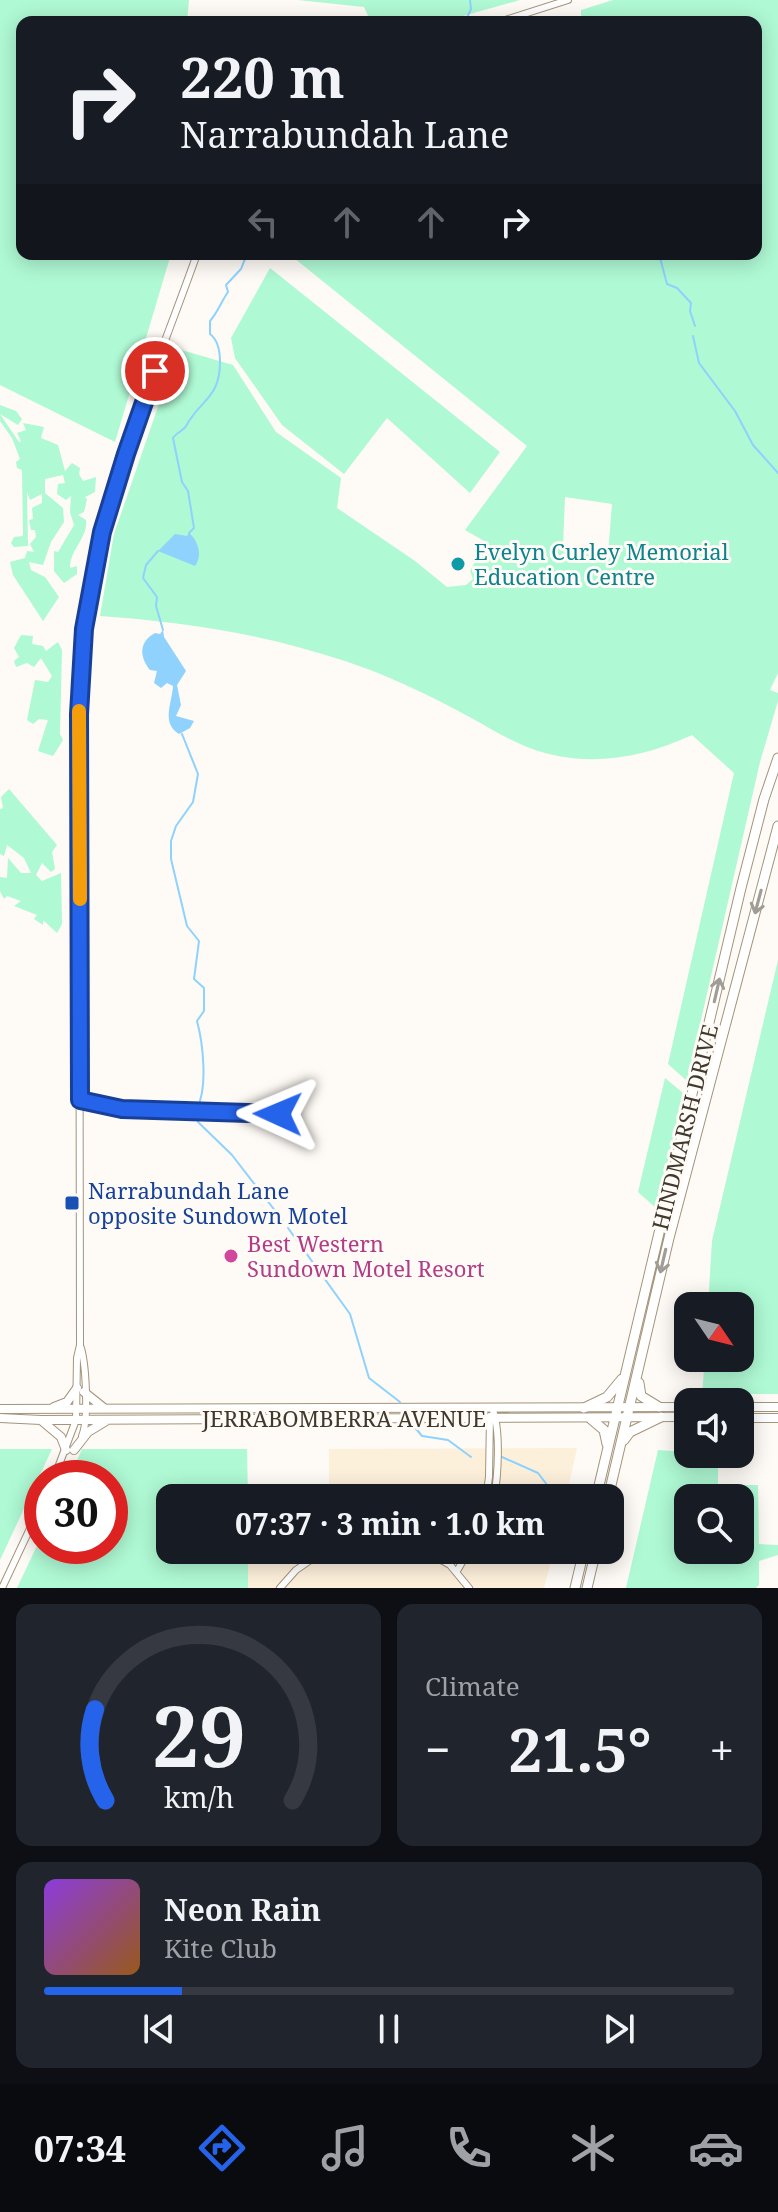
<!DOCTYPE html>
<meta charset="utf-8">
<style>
:root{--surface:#171b24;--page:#20242c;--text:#f1f3f6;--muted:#9ea1a6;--line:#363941;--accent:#2563eb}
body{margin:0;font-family:"Noto Serif",serif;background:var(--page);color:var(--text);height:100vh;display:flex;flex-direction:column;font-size:30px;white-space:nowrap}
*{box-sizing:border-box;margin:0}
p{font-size:26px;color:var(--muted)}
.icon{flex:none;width:44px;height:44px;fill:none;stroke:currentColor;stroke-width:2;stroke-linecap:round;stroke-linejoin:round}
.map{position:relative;height:1588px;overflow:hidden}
.side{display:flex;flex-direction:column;gap:16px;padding:16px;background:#0d0f14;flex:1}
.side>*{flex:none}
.banner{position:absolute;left:16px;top:16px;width:746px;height:244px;border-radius:16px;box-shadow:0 4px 20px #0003;background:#171b24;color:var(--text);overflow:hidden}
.needle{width:52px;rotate:125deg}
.fabs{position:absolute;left:674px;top:1292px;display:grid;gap:16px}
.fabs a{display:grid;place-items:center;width:80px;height:80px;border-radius:16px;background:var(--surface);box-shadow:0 4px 20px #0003;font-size:40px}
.speed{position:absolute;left:24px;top:1460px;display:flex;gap:16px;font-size:40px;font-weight:700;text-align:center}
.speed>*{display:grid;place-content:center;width:104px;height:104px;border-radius:50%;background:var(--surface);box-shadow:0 4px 20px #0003;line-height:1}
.speed .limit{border:12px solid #d22;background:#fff;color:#111}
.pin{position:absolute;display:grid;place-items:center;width:68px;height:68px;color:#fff;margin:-34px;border:4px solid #fff;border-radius:50%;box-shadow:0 2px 8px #0007}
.me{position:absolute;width:88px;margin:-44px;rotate:271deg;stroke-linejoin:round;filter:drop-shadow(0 0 6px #0008)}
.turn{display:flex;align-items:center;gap:28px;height:168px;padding:0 32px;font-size:36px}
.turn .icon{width:104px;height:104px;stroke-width:2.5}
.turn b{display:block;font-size:56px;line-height:68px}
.lanes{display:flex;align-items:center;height:76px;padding:0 32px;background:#0003;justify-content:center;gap:40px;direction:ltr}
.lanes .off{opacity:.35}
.big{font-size:60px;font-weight:700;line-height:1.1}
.side .card{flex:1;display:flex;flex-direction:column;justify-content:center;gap:12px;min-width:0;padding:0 28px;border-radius:16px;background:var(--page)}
.side .dial{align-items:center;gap:0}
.dial svg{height:208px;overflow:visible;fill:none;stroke:var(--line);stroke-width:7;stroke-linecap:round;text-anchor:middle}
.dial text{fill:var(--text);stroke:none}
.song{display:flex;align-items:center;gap:24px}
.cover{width:96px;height:96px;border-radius:12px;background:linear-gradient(135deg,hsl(270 70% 55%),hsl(30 70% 35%))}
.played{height:8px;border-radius:4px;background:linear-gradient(90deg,var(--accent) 20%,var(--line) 20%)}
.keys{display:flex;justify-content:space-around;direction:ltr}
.heat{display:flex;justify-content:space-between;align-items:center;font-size:44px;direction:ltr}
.side .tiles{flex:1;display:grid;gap:16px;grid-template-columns:1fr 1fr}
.card:last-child{grid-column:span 2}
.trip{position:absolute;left:156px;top:1484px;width:468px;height:80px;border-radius:16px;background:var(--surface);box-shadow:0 4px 20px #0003;font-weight:700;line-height:80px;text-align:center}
.tab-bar{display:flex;height:128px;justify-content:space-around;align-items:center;background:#090b0e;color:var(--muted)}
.tab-bar .icon{width:56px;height:56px}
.tab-bar .current{color:var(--accent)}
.tab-bar b{font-size:36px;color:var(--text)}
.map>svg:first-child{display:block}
</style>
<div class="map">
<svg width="778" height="1588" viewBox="0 0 778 1588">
<rect width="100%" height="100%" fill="#fefaf5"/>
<!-- built -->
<path fill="#fdf0db" d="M577 1448 566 1498H250L329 1489V1449Z
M248 1550H554L544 1588H248Z"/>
<!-- green -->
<path fill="#aff9d4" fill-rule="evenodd" d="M0 0H189L187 22H22V254H171L115 442 0 385Z
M298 0H520L442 22H371L364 7Z
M613 0H778V673L770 690 778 693V701L760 762 687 1081 668 1064 734 773 692 735C640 759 583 769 527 747 504 738 484 724 462 713 425 693 385 674 345 661 265 634 184 622 100 616L114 534 178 349 233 365 276 432 341 478 337 508 415 561 447 587 466 585 473 579 470 571 486 542 465 530 527 446 289 254H756V22H581V10ZM565 497 612 504 608 554 563 547Z
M270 268 500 452 470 493 387 418 344 474 282 425 235 358 231 338Z
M0 405 16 411 22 419 18 425 0 414 19 442 21 441 17 433 26 430 23 423 44 427 41 438 58 445 65 471 72 463 80 468 79 474 83 481 96 477 95 492 85 497 87 499 84 512 78 515 86 520C88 538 70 549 70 568L77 566V574L64 583 54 571V551L58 552 74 525 70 512 71 496 66 500 57 494 58 484 65 483 63 475 45 479V493L63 508 64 522 51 542 43 565 29 562 31 570 45 577 59 597 43 621 13 575 10 562 25 558 27 551 34 552 30 544 36 537 35 530H31L29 520 33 519 32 508 42 503V494L30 500 27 492 28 546 14 547 11 543 14 537 23 536 22 470 17 468 16 462 20 459 12 438 0 421Z
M21 635 33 636 32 644 43 646 46 651 58 642 62 650 60 734 63 740 53 756 38 751 48 720 39 719 33 724 27 720 35 680 48 682 52 676 41 658 34 667 27 663 16 667 14 661 19 657 14 648Z
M9 789 57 845 52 852 55 869 51 872 42 863 36 875 42 881 61 873 62 924 57 933 43 920V925L34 919 37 915 14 906 21 901 7 896 4 899 0 891V877L7 878 8 858 21 873H31L24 858 7 845 4 856 0 854V809L3 808 1 797Z
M778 960V1394H702L705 1358H740V1306H708L712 1241Z
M665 1078 683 1093 657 1209 638 1192Z
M0 1449H52L0 1560Z
M82 1449H247L248 1498H170V1550H248V1588H17L42 1535V1546H110V1478H69Z
M658 1450 718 1454V1485H758L759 1544 778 1545V1555L759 1561V1585L756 1588H626ZM688 1498H740V1550H688Z"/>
<!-- water -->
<path fill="#8ed2fd" d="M189 533C198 540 203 556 195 566L158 551 175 534 187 536Z
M163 630 164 637 186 671 177 685 181 705 176 716 194 721 190 728 179 734C161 723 172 703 173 686L167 683 161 688 154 683 157 671 150 670C139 656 139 642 155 633L160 634Z"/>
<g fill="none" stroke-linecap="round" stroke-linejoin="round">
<!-- stream -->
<path stroke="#8ed2fd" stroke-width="2" d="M460 22 466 20 471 9 470 0
M659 254 667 284 677 288 691 303 690 311 695 326
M693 336 699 363 735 411 753 445 778 473
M189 533 194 528 188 491 182 482 173 438C176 433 183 431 186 426 201 399 220 398 220 362 220 352 218 340 210 334V321C218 312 221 302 228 292L226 285 241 269 247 254
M158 551 146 565 143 578 157 597 156 606 163 630
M182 734 198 774 193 802 176 826 171 841V859L187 926 199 941 194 979 204 988V1011L197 1021C203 1043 208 1088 197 1108
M197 1117 198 1122 232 1155 283 1221
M288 1228 350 1314 369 1378 400 1402
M412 1424 422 1436 448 1440 471 1457
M502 1457 538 1473 557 1498"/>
<!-- street casing -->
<g stroke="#a4947a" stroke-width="8">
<path id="street" d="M499 22 568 0
M80 1100 122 1109 278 1114
M81 1348C86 1366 89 1420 82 1436
M492 1408C501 1429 498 1476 494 1498
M54 1478 76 1420 77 1358 80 1345 79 714C80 669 83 624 91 580 112 468 159 361 197 254
M486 1498 489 1477 490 1416
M423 1550 450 1565 469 1588
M450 1565 459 1550
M457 1571 469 1550
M2 1588 42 1503
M280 1588 296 1570 325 1550"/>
</g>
<!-- secondary casing -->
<g stroke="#a4947a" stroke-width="10">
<path id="secondary" d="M84 1392 104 1408
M54 1407 67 1402 77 1388
M740 1407H778
M0 1409 688 1407
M0 1418 41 1420 688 1417
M740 1418H778
M42 1421 61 1437 66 1450
M74 1450 88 1432 106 1421"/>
</g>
<!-- primary casing -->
<g stroke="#a4947a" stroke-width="11">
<path id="primary" d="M639 1383 641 1396 659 1407
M584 1408 607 1397 622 1379
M591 1419 604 1430 607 1444
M624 1440 630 1432 661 1417
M596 1498 741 888 764 799 778 758
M608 1498 669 1238 778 826
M575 1588 584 1550
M587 1588 596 1550"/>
</g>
<!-- street -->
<use href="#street" stroke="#fff" stroke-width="6"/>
<!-- secondary -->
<use href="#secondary" stroke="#fff" stroke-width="8"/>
<!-- primary -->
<use href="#primary" stroke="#fff" stroke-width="9"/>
</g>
<!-- one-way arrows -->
<defs><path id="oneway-shaft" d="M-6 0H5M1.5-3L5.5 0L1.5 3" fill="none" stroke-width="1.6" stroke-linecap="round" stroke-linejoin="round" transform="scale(2)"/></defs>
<g stroke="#a09c96">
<use href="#oneway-shaft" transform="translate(758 902) rotate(105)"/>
<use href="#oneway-shaft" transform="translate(717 990) rotate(-77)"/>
<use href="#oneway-shaft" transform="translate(663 1261) rotate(103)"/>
</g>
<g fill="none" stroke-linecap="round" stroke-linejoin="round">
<!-- route casing -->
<g stroke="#184099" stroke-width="20">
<path id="route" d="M155 371 126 454 102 532 84 629 79 714 80 1100 122 1109 278 1114"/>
</g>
<!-- route -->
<use href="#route" stroke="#2563eb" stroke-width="14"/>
<!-- slow -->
<path stroke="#f59e0b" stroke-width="14" d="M79 711 80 899"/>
</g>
<!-- markers -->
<circle fill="#0f9aa8" stroke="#fefaf5" stroke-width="3" cx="458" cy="564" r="8"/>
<rect fill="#1a4fb4" stroke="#fefaf5" stroke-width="3" x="64" y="1195" width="16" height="16" rx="4"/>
<circle fill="#d1479c" stroke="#fefaf5" stroke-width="3" cx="231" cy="1256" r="8"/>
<g text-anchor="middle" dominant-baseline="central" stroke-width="6" stroke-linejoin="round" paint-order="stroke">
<!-- culture labels -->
<g font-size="22" fill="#0d838f" stroke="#fefaf5" text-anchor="start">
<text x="474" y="551">Evelyn Curley Memorial<tspan x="474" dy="25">Education Centre</tspan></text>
</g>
<!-- street labels -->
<g font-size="22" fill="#40392e" stroke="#fefaf5">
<text transform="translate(684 1127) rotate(-76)">HINDMARSH DRIVE</text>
<text x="344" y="1418">JERRABOMBERRA AVENUE</text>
</g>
<!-- transit labels -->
<g font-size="22" fill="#164399" stroke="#fefaf5" text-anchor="start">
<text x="88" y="1190">Narrabundah Lane<tspan x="88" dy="25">opposite Sundown Motel</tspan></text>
</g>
<!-- hotel labels -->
<g font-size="22" fill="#b23c85" stroke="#fefaf5" text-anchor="start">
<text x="247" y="1243">Best Western<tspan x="247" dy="25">Sundown Motel Resort</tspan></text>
</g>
</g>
</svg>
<div class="fabs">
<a><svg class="needle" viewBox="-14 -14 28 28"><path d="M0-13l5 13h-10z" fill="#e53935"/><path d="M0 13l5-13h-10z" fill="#9ea1a6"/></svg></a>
<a><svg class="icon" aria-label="sound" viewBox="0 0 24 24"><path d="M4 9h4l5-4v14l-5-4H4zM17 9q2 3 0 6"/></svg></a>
<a><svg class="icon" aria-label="search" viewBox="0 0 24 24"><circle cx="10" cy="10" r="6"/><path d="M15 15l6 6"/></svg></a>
</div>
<div class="speed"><div class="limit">30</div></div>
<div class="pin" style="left:155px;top:371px;background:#d93025"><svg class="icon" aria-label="arrive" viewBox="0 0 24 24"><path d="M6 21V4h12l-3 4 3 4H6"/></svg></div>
<svg class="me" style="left:278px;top:1114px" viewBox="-20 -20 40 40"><path d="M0-17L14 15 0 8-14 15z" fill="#2563eb" stroke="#fff" stroke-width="4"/></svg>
<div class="trip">07:37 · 3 min · 1.0 km</div>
<div class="banner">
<div class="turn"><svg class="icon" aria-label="right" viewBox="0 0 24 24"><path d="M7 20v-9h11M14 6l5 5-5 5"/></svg><div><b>220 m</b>Narrabundah Lane</div></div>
<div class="lanes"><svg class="icon off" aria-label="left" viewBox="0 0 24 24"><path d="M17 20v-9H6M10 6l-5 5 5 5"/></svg><svg class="icon off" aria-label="ahead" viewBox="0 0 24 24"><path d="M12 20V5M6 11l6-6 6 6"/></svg><svg class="icon off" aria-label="ahead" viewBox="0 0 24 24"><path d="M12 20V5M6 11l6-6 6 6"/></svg><svg class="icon" aria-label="right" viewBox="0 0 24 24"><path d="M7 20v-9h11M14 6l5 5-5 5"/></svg></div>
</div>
</div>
<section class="side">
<div class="tiles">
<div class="card dial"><svg viewBox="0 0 100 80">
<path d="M14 69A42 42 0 1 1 86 69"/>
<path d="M14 69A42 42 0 0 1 10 34" stroke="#2563eb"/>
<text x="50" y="56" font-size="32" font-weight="700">29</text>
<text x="50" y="72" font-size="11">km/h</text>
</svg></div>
<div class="card"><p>Climate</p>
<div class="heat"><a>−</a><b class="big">21.5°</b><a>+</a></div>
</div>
<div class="card">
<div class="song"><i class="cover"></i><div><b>Neon Rain</b><p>Kite Club</p></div></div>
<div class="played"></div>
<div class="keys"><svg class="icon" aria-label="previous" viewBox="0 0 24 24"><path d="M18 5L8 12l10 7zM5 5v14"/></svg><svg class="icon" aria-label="pause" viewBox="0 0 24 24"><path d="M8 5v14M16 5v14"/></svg><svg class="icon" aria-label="next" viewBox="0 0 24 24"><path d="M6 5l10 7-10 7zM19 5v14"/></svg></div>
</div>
</div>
</section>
<nav class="tab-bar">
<b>07:34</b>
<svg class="icon current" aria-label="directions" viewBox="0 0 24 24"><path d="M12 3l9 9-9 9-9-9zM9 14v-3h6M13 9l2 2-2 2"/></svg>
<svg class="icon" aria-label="music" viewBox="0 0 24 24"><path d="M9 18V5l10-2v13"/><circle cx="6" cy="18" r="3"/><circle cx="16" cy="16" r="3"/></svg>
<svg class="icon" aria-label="phone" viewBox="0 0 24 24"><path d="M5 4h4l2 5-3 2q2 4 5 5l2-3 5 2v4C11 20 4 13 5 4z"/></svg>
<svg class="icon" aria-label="climate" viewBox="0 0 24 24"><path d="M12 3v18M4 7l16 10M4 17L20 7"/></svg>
<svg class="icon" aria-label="car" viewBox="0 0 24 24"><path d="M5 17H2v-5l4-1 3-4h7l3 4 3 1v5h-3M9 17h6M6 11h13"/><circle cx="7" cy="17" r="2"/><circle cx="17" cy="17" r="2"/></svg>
</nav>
